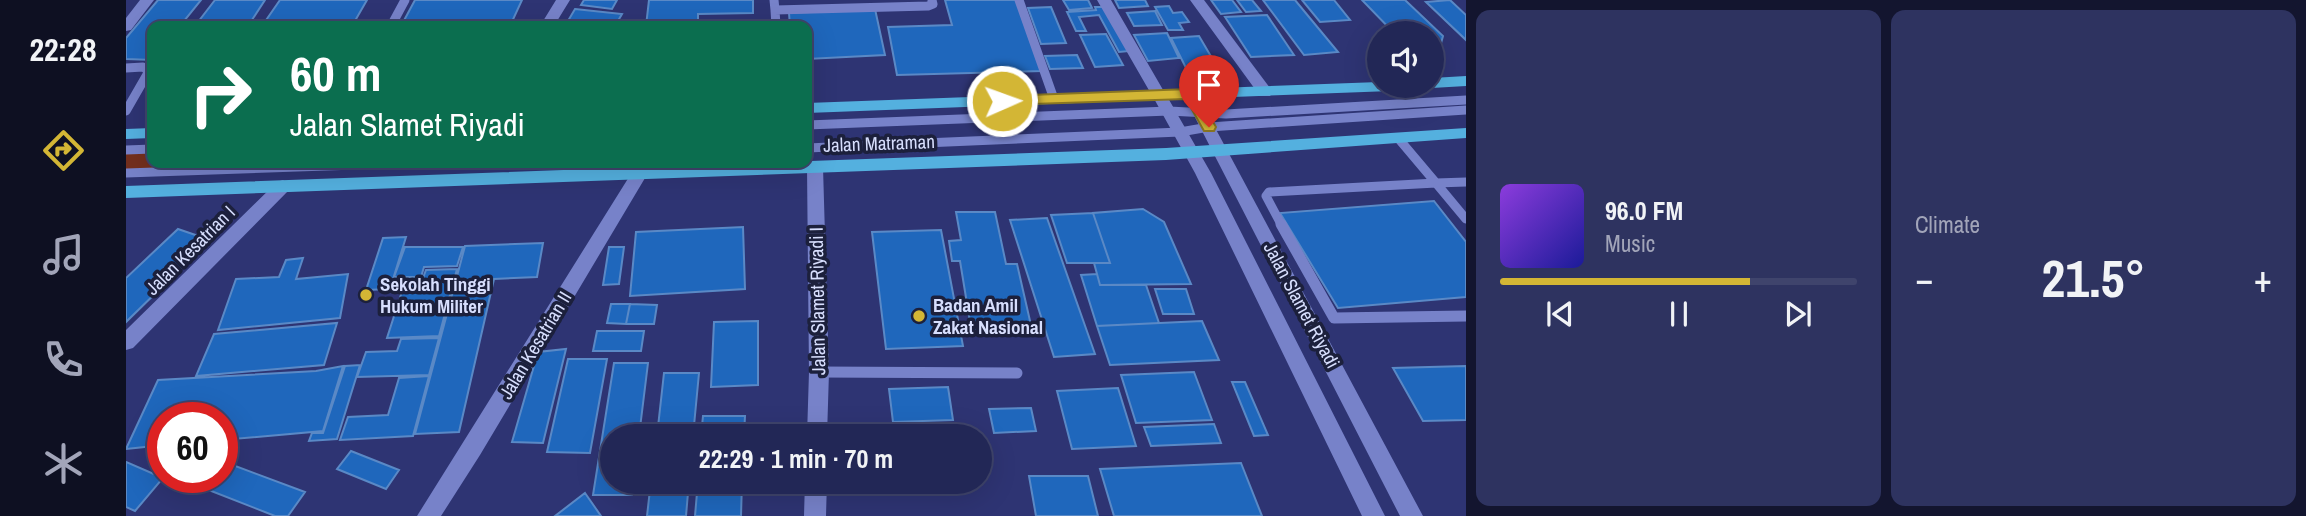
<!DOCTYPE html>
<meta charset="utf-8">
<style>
:root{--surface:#222756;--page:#2e3360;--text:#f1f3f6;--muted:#a2a5b9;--line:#3f446c;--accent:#d3b635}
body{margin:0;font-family:"Archivo Narrow",sans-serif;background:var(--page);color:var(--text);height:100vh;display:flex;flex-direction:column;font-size:26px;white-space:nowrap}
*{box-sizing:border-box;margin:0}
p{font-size:23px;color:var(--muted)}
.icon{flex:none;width:38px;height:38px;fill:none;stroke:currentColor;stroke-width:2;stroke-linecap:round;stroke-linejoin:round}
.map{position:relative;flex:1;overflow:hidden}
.side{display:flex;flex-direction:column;gap:10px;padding:10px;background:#13152f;width:840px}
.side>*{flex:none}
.guide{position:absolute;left:21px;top:21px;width:665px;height:147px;border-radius:14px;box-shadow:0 7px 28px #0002,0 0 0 2px var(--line);background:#0b6e4f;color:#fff;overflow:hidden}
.controls{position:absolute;left:1241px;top:21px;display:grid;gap:14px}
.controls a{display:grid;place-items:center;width:77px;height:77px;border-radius:50%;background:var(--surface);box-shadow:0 7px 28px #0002,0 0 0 2px var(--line);font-size:35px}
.speed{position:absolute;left:21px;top:402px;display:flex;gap:14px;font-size:35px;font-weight:700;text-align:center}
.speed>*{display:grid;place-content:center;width:91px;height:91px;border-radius:50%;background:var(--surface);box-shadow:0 7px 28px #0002,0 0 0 2px var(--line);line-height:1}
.speed .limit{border:10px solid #d22;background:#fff;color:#111}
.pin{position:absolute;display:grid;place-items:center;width:60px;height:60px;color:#fff;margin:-72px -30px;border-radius:50% 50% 50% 0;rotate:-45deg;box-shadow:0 0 7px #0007}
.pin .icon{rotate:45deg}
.me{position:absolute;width:77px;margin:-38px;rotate:88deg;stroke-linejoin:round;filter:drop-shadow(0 0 5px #0008)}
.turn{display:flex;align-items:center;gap:24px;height:147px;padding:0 28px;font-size:32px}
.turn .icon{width:91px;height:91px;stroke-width:2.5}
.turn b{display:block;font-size:49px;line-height:60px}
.big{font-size:52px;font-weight:700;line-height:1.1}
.side .tile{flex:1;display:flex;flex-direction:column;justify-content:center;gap:10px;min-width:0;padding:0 24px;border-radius:14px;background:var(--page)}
.song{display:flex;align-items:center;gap:21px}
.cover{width:84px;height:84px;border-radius:10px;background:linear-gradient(135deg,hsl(270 70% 55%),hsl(240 70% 35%))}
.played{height:7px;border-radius:4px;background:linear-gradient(90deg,var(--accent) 70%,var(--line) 70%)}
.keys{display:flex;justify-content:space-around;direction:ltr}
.heat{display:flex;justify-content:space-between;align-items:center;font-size:38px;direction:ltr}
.side .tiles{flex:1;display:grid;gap:10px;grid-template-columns:repeat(2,1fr)}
.trip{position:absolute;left:474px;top:424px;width:392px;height:70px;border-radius:35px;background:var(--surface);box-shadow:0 7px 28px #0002,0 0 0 2px var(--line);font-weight:700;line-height:70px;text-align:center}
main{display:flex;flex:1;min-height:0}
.menu{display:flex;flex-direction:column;width:126px;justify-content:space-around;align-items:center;background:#0e1022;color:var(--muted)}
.menu .icon{width:49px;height:49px}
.menu .on{color:var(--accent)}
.menu b{font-size:32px;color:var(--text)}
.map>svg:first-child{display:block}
</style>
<main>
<nav class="menu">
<b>22:28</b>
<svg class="icon on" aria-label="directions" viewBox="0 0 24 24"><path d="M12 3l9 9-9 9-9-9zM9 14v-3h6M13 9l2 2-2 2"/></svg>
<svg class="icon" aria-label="music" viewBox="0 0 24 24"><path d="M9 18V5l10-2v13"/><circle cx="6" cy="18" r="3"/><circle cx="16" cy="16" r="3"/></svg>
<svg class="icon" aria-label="phone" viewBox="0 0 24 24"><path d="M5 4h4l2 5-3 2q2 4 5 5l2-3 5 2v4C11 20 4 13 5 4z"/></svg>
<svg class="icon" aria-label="climate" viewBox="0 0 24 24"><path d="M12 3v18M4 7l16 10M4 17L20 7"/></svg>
</nav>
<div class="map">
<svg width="1340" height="516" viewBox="0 0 1340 516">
<rect width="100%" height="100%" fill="#2e3473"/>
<!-- green -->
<path fill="#732f1d" d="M26 149V163H135L131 168 0 173V150Z"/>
<!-- building -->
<path fill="#1f67bc" stroke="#5a89c6" stroke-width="2" d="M32 0H75L54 26H26V60L0 59V38Z
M89 0H139L122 26H69Z
M154 0H241L226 26H136Z
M289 0H396L384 26H275Z
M458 0H491L486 9 455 5Z
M523 0H627V13L572 14V26H520Z
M819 0H890L915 71 771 75 762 27 826 25Z
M937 0H962L966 8 943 10Z
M989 0H1019L1022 6 993 8Z
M1085 0H1106L1115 12 1095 14Z
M1111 0H1126L1135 11 1120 12Z
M1137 0H1169L1212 52 1178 55Z
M1176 0H1208L1224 20 1194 22Z
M1236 0H1279L1317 36 1312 54 1306 53V33H1268Z
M1324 0 1340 15V40L1300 2Z
M1043 6 1047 13 1056 12 1063 22 1053 23 1057 30H1042L1029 7Z
M925 7 940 43 915 44 902 8Z
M969 7H979L1004 51 993 52 973 15 953 17 960 31H950L941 12 970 10Z
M449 9 496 14 489 26H439Z
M749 9 759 55 681 59V26H664L663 13Z
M1029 11 1036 25 1008 26 1001 13Z
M1141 15 1168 55 1125 57 1099 17Z
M1041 33 1053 58 1022 61 1008 35Z
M980 34 997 65 969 67 954 35Z
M1073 36 1090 65 1060 68 1045 38Z
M951 55 957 68 924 69 919 56Z
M1308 201 1340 242V297L1212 308 1154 213Z
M1017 209 1038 222 1065 284 974 285 968 263H984L967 213Z
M830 212H869L880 264H891L907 334H846L834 261H826L823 241 835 240Z
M967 213 984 263H941L925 215Z
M921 218 969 354 928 357 884 220Z
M617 227 619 289 504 296 510 232Z
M52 229 84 240 0 322V278Z
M815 230 837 346 760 349 746 232Z
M280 237 264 289 240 290 257 238Z
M417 243 411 277 368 279 333 432 289 434 339 246Z
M279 247H337L331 266 298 267 295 277H268Z
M483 247H498L493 284 477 285Z
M177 258 170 279 222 274 214 318 92 330 110 279 153 277 160 260Z
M331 269 313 336 261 338 280 279 297 278 300 270Z
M971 274 974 285H1020L1033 323 971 326 955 275Z
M1029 289H1060L1068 314H1037Z
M485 304H504L500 324 481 323Z
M504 304 531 305 528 324H500Z
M632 321V385L585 387 588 322Z
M1076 321 1093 360 984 365 971 326Z
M211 323 198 365 70 376 88 334Z
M471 331H518L515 351H467Z
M313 338 303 375 231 377 240 352 271 351 275 339Z
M440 349 417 443 386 442 412 352Z
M442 359H481L464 453 421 452Z
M488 363H522L513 436H486V481H507L506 495H467Z
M234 365 211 439 183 441 186 433H197L219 366Z
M217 366 197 431 96 440V418H37V445L0 449 32 380 190 371Z
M1340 366V420L1297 421 1267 368Z
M1068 372 1086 420 1010 423 995 375Z
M538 373H573L567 436H531Z
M303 376 287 436 214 440 222 417 262 415 273 378Z
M1106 382H1119L1142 435 1128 436Z
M822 387 827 420 767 422 763 389Z
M992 388 1010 446 946 449 931 391Z
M905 408 910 431 868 433 863 409Z
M577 416H619L618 436H575Z
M1088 424 1095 443 1025 446 1018 427Z
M225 451 273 470 260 489 211 469Z
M96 461 179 492 162 516H149L70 485 76 478H96Z
M0 462 37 478 9 511 0 507Z
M1115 463 1136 516H988L974 469Z
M903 476H962L972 516H910Z
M525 481H563L560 516H521Z
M572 481H616L615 516H569Z
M459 493 475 516H429Z"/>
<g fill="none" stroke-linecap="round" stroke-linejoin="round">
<!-- lane-far1 -->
<path stroke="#7782c9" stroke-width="9" d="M648 0 649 10 802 6 807 4 806 0
M893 0 928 99
M649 10 650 26
M265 26 279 0
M0 68 17 67 23 71 0 111
M681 125 1043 111 1100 114 1340 100
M1272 138 1310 183 1340 182
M681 148 1054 132 1083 127 1340 110
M0 150 26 149
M0 173 288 163
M1156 226 1140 196 1143 192 1310 183 1340 219"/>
<!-- lane -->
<path stroke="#7782c9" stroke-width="11" d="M1155 224 1208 318 1340 316
M693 372 891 373"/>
<!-- street -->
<path fill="#7782c9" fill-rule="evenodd" d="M14 0H28L5 30 0 31V18Z
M971 0H985L1040 95 1038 99H1028Z
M1064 0H1078L1144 88 1146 92 1144 96H1134Z
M689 161 697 167 703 372 701 436H681L683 372 681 167Z
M514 167 522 173 354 455 315 516H291L508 169Z
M157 180 165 186 163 190 7 348 0 350V330L151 182Z
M679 481H701L700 516H678Z"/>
<!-- secondary -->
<path fill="#7782c9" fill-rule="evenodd" d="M430 0H444L428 26H414Z
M1064 89 1071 94 1297 516H1274L1057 94Z
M1033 90 1038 91 1085 173 1259 516H1236L1069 173 1026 95Z"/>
<!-- primary -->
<path fill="#54b0df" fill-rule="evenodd" d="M1340 76V86L1306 88 1300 86H1306V78Z
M1253 82V86H1272L1265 91 681 113V103Z
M26 128V138L0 139V129Z
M1340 128V138L1040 160 0 198V186L1040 148Z"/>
</g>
<!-- route -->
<path fill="#d3b635" stroke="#897622" stroke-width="2" d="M1064 89 1069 91 1090 127 1088 131H1078L1060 99 876 105 869 101 876 96Z"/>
<!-- markers -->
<g fill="#d3b635" stroke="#1c203c" stroke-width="2.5">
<circle cx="240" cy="295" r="7"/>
<circle cx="793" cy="316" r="7"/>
</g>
<g text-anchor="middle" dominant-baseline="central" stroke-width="7" stroke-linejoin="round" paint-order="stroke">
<!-- street labels -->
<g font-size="19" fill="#d7defd" stroke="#1c203c">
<text transform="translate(753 143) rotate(-2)">Jalan Matraman</text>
<text transform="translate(64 250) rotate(-45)">Jalan Kesatrian I</text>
<text transform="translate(691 301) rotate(-91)">Jalan Slamet Riyadi I</text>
<text transform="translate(1176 305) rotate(62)">Jalan Slamet Riyadi</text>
<text transform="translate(409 345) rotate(-59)">Jalan Kesatrian II</text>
</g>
<!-- poi labels -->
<g font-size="19" font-weight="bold" fill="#d7defd" stroke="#1c203c" text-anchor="start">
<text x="254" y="284">Sekolah Tinggi<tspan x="254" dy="22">Hukum Militer</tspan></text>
<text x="807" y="305">Badan Amil<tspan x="807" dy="22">Zakat Nasional</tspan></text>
</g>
</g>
</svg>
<div class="controls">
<a><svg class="icon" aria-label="sound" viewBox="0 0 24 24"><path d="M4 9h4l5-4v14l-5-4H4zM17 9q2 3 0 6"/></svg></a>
</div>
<div class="speed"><div class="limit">60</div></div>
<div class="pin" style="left:1083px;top:127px;background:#d93025"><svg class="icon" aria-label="arrive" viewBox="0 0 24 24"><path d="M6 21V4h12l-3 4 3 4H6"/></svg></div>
<svg class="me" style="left:876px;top:101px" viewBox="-20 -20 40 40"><circle r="17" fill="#d3b635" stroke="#fff" stroke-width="3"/><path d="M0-11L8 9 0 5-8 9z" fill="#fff"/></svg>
<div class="trip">22:29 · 1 min · 70 m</div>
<div class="guide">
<div class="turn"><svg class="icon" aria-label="right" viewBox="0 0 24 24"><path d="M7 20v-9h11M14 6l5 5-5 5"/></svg><div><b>60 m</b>Jalan Slamet Riyadi</div></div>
</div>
</div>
<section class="side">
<div class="tiles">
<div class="tile">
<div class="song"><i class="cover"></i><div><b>96.0 FM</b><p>Music</p></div></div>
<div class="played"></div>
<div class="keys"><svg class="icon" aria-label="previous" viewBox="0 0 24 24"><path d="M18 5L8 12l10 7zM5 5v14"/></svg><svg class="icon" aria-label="pause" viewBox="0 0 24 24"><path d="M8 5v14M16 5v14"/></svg><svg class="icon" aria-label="next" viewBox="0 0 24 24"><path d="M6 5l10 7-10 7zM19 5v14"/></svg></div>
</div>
<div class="tile"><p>Climate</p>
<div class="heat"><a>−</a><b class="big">21.5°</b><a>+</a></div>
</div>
</div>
</section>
</main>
